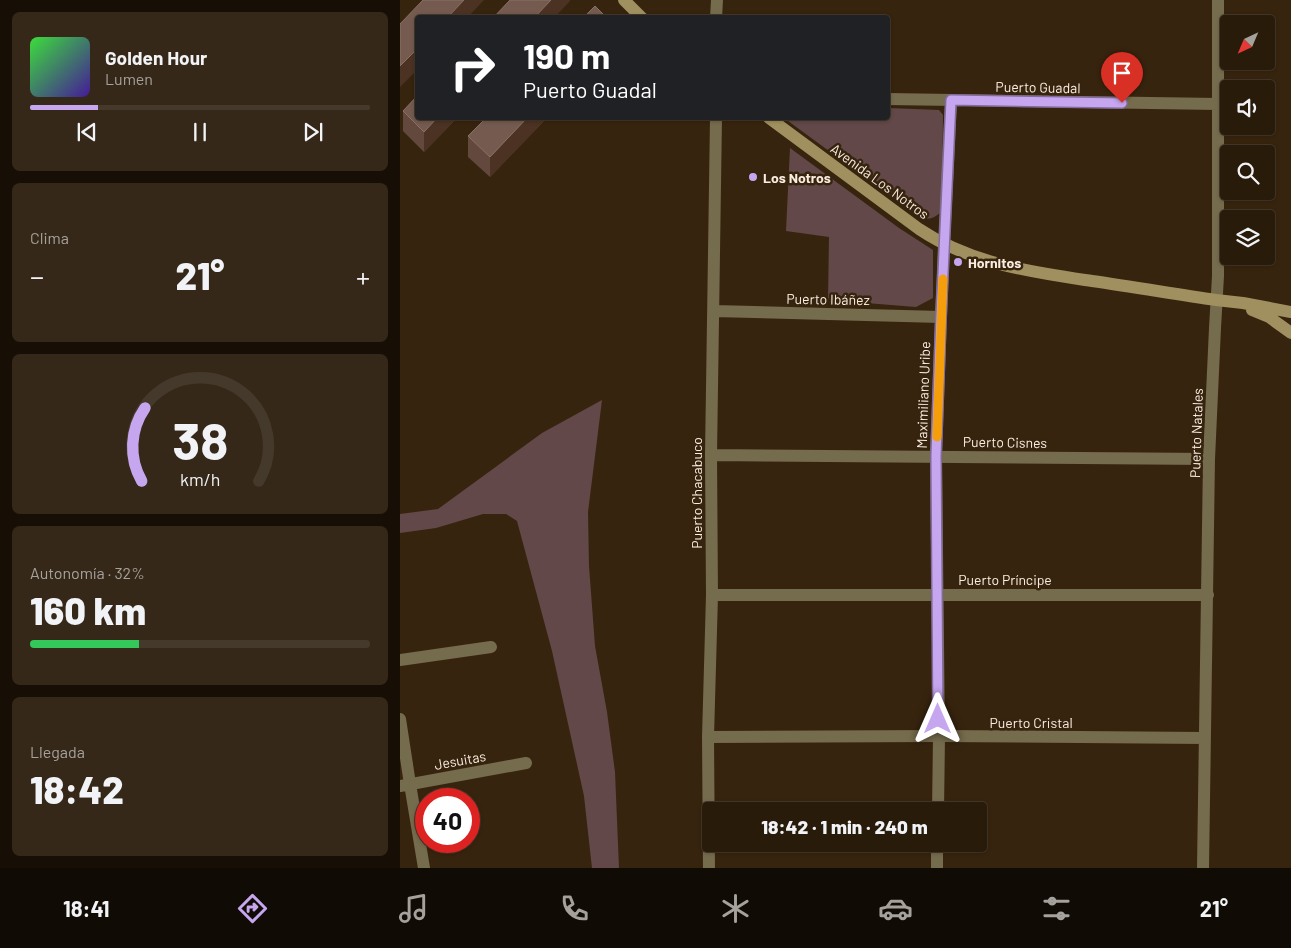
<!DOCTYPE html>
<html lang="es">
<meta charset="utf-8">
<style>
:root{--surface:#291b0a;--page:#352818;--text:#f1f3f6;--muted:#a5a19c;--line:#45392b;--accent:#c7a6f0}
body{margin:0;font-family:Barlow,sans-serif;background:var(--page);color:var(--text);height:100vh;display:flex;flex-direction:column;font-size:19px;white-space:nowrap}
*{box-sizing:border-box;margin:0}
p{font-size:16px;color:var(--muted)}
.icon{flex:none;width:28px;height:28px;fill:none;stroke:currentColor;stroke-width:2;stroke-linecap:round;stroke-linejoin:round}
.map{position:relative;flex:1;overflow:hidden}
.drawer{display:flex;flex-direction:column;gap:12px;padding:12px;background:#170f06;width:400px}
.drawer>*{flex:none}
.top-card{position:absolute;left:15px;top:15px;width:475px;height:105px;border-radius:5px;box-shadow:0 1px 4px #0004,0 0 0 1px var(--line);background:#202124;color:#fff;overflow:hidden}
.needle{width:32px;rotate:224deg}
.buttons{position:absolute;left:820px;top:15px;display:grid;gap:10px}
.buttons a{display:grid;place-items:center;width:55px;height:55px;border-radius:5px;background:var(--surface);box-shadow:0 1px 4px #0004,0 0 0 1px var(--line);font-size:25px}
.speed{position:absolute;left:15px;top:788px;display:flex;gap:10px;font-size:25px;font-weight:700;text-align:center}
.speed>*{display:grid;place-content:center;width:65px;height:65px;border-radius:50%;background:var(--surface);box-shadow:0 1px 4px #0004,0 0 0 1px var(--line);line-height:1}
.speed .limit{border:8px solid #d22;background:#fff;color:#111}
.pin{position:absolute;display:grid;place-items:center;width:42px;height:42px;color:#fff;margin:-51px -21px;border-radius:50% 50% 50% 0;rotate:-45deg;box-shadow:0 0 5px #0007}
.pin .icon{rotate:45deg}
.me{position:absolute;width:55px;margin:-28px;rotate:0deg;stroke-linejoin:round;filter:drop-shadow(0 0 4px #0008)}
.turn{display:flex;align-items:center;gap:18px;height:105px;padding:0 25px;font-size:22px}
.turn .icon{width:65px;height:65px;stroke-width:2.5}
.turn b{display:block;font-size:35px;line-height:42px}
.big{font-size:38px;font-weight:800;line-height:1.1}
.drawer .card{flex:1;display:flex;flex-direction:column;justify-content:center;gap:8px;min-width:0;padding:0 18px;border-radius:8px;background:var(--page)}
.drawer .dial{align-items:center;gap:0}
.dial svg{height:130px;overflow:visible;fill:none;stroke:var(--line);stroke-width:7;stroke-linecap:round;text-anchor:middle}
.dial text{fill:var(--text);stroke:none}
.song{display:flex;align-items:center;gap:15px}
.cover{width:60px;height:60px;border-radius:8px;background:linear-gradient(135deg,hsl(120 70% 55%),hsl(260 70% 35%))}
.played{height:5px;border-radius:2px;background:linear-gradient(90deg,var(--accent) 20%,var(--line) 20%)}
.keys{display:flex;justify-content:space-around;direction:ltr}
.heat{display:flex;justify-content:space-between;align-items:center;font-size:28px;direction:ltr}
.charge{height:8px;border-radius:4px;background:linear-gradient(90deg,#34c759 32%,var(--line) 0)}
.trip{position:absolute;left:302px;top:802px;width:285px;height:50px;border-radius:5px;background:var(--surface);box-shadow:0 1px 4px #0004,0 0 0 1px var(--line);font-weight:800;line-height:50px;text-align:center}
.dock{display:flex;height:80px;justify-content:space-around;align-items:center;background:#100b04;color:var(--muted)}
.dock .icon{width:35px;height:35px}
.dock .on{color:var(--accent)}
.dock b{font-size:22px;color:var(--text)}
main{display:flex;flex:1;min-height:0}
.map>svg:first-child{display:block}
</style>
<main>
<section class="drawer">
<div class="card">
<div class="song"><i class="cover"></i><div><b>Golden Hour</b><p>Lumen</p></div></div>
<div class="played"></div>
<div class="keys"><svg class="icon" aria-label="previous" viewBox="0 0 24 24"><path d="M18 5L8 12l10 7zM5 5v14"/></svg><svg class="icon" aria-label="pause" viewBox="0 0 24 24"><path d="M8 5v14M16 5v14"/></svg><svg class="icon" aria-label="next" viewBox="0 0 24 24"><path d="M6 5l10 7-10 7zM19 5v14"/></svg></div>
</div>
<div class="card"><p>Clima</p>
<div class="heat"><a>−</a><b class="big">21°</b><a>+</a></div>
</div>
<div class="card dial"><svg viewBox="0 0 100 80">
<path d="M14 69A42 42 0 1 1 86 69"/>
<path d="M14 69A42 42 0 0 1 16 24" stroke="#c7a6f0"/>
<text x="50" y="56" font-size="32" font-weight="700">38</text>
<text x="50" y="72" font-size="11">km/h</text>
</svg></div>
<div class="card"><p>Autonomía · 32%</p><b class="big">160 km</b><div class="charge"></div></div>
<div class="card"><p>Llegada</p><b class="big">18:42</b></div>
</section>
<div class="map">
<svg width="891" height="868" viewBox="0 0 891 868">
<rect width="100%" height="100%" fill="#37240e"/>
<!-- green -->
<path fill="#624848" d="M488 108 539 110 543 115 542 211C531 221 528 220 515 214L384 118H488Z
M390 148 499 228 533 250V298L516 307 428 300 429 237 386 231Z
M202 400 188 512 189 566 195 646 207 712 215 772 219 868H192L184 796 152 651 117 521 106 514H83L36 528 0 533V514L38 509 142 433Z"/>
<g fill="none" stroke-linecap="round" stroke-linejoin="round">
<!-- minor -->
<path stroke="#756b4d" stroke-width="12" d="M316 18 317 0
M488 99 818 104
M544 244 551 101
M314 311 541 317
M311 455 809 459
M312 595H808
M0 660 91 647
M0 719 10 784 24 868
M308 737 539 736 805 738
M0 786 126 763
M309 868 308 737 312 595 311 455 316 118
M803 868 809 459 815 328 818 276V0"/>
<!-- tertiary -->
<path stroke="#756b4d" stroke-width="12" d="M538 811 539 736 536 456 541 317 544 244
M537 868V844"/>
<!-- secondary -->
<path stroke="#a1905f" stroke-width="12" d="M224 0 242 18
M369 118 519 229C571 264 632 272 692 281 734 287 775 294 816 300L843 303 891 312
M852 310 869 317 891 333"/>
</g>
<!-- wall -->
<path fill="#63483d" d="M3 111 18 118H57L24 152 3 131Z
M147 118 90 177 68 157V136Z"/>
<!-- shaded-wall -->
<path fill="#4b3223" d="M64 0H84L67 18H47Z
M151 0H170V1L154 18H134Z
M18 48V69L0 87V66Z
M37 118H57L24 152V132Z
M127 118H147L90 177V157Z"/>
<!-- building -->
<path fill="#745a4f" stroke="#897166" d="M23 0H64L47 18H18V48L0 66V24Z
M110 0H151L134 18H93Z
M195 6 207 18H183Z
M18 95V118H37L24 132 3 111Z
M86 118H127L90 157 68 136Z"/>
<g fill="none" stroke-linecap="round" stroke-linejoin="round">
<!-- route casing -->
<g stroke="#816c9c" stroke-width="12">
<path id="route" d="M538 719 536 456 541 317 551 100 722 103"/>
</g>
<!-- route -->
<use href="#route" stroke="#c7a6f0" stroke-width="9"/>
<!-- slow -->
<path stroke="#f59e0b" stroke-width="9" d="M537 437 543 279"/>
</g>
<!-- markers -->
<g fill="#c7a6f0" stroke="#37240e" stroke-width="2">
<circle cx="353" cy="177" r="5"/>
<circle cx="558" cy="262" r="5"/>
</g>
<g text-anchor="middle" dominant-baseline="central" stroke-width="5" stroke-linejoin="round" paint-order="stroke">
<!-- street labels -->
<g font-size="14" fill="#faede0" stroke="#37240e">
<text transform="translate(638 87) rotate(1)">Puerto Guadal</text>
<text transform="translate(480 181) rotate(36)">Avenida Los Notros</text>
<text transform="translate(428 299) rotate(1)">Puerto Ibáñez</text>
<text transform="translate(523 395) rotate(-88)">Maximiliano Uribe</text>
<text transform="translate(796 433) rotate(-88)">Puerto Natales</text>
<text transform="translate(605 442) rotate(1)">Puerto Cisnes</text>
<text transform="translate(296 493) rotate(-90)">Puerto Chacabuco</text>
<text x="605" y="579">Puerto Príncipe</text>
<text x="631" y="722">Puerto Cristal</text>
<text transform="translate(60 760) rotate(-10)">Jesuitas</text>
</g>
<!-- poi labels -->
<g font-size="14" font-weight="bold" fill="#faede0" stroke="#37240e" text-anchor="start">
<text x="363" y="177">Los Notros</text>
<text x="568" y="262">Hornitos</text>
</g>
</g>
</svg>
<div class="buttons">
<a><svg class="needle" viewBox="-14 -14 28 28"><path d="M0-13l5 13h-10z" fill="#e53935"/><path d="M0 13l5-13h-10z" fill="#a5a19c"/></svg></a>
<a><svg class="icon" aria-label="sound" viewBox="0 0 24 24"><path d="M4 9h4l5-4v14l-5-4H4zM17 9q2 3 0 6"/></svg></a>
<a><svg class="icon" aria-label="search" viewBox="0 0 24 24"><circle cx="10" cy="10" r="6"/><path d="M15 15l6 6"/></svg></a>
<a><svg class="icon" aria-label="layers" viewBox="0 0 24 24"><path d="M12 4l9 5-9 5-9-5zM3 14l9 5 9-5"/></svg></a>
</div>
<div class="speed"><div class="limit">40</div></div>
<div class="pin" style="left:722px;top:103px;background:#d93025"><svg class="icon" aria-label="arrive" viewBox="0 0 24 24"><path d="M6 21V4h12l-3 4 3 4H6"/></svg></div>
<svg class="me" style="left:538px;top:719px" viewBox="-20 -20 40 40"><path d="M0-17L14 15 0 8-14 15z" fill="#c7a6f0" stroke="#fff" stroke-width="4"/></svg>
<div class="trip">18:42 · 1 min · 240 m</div>
<div class="top-card">
<div class="turn"><svg class="icon" aria-label="right" viewBox="0 0 24 24"><path d="M7 20v-9h11M14 6l5 5-5 5"/></svg><div><b>190 m</b>Puerto Guadal</div></div>
</div>
</div>
</main>
<nav class="dock">
<b>18:41</b>
<svg class="icon on" aria-label="directions" viewBox="0 0 24 24"><path d="M12 3l9 9-9 9-9-9zM9 14v-3h6M13 9l2 2-2 2"/></svg>
<svg class="icon" aria-label="music" viewBox="0 0 24 24"><path d="M9 18V5l10-2v13"/><circle cx="6" cy="18" r="3"/><circle cx="16" cy="16" r="3"/></svg>
<svg class="icon" aria-label="phone" viewBox="0 0 24 24"><path d="M5 4h4l2 5-3 2q2 4 5 5l2-3 5 2v4C11 20 4 13 5 4z"/></svg>
<svg class="icon" aria-label="climate" viewBox="0 0 24 24"><path d="M12 3v18M4 7l16 10M4 17L20 7"/></svg>
<svg class="icon" aria-label="car" viewBox="0 0 24 24"><path d="M5 17H2v-5l4-1 3-4h7l3 4 3 1v5h-3M9 17h6M6 11h13"/><circle cx="7" cy="17" r="2"/><circle cx="17" cy="17" r="2"/></svg>
<svg class="icon" aria-label="filters" viewBox="0 0 24 24"><path d="M4 7h16M4 17h16"/><circle cx="9" cy="7" r="2"/><circle cx="15" cy="17" r="2"/></svg>
<b>21°</b>
</nav>
